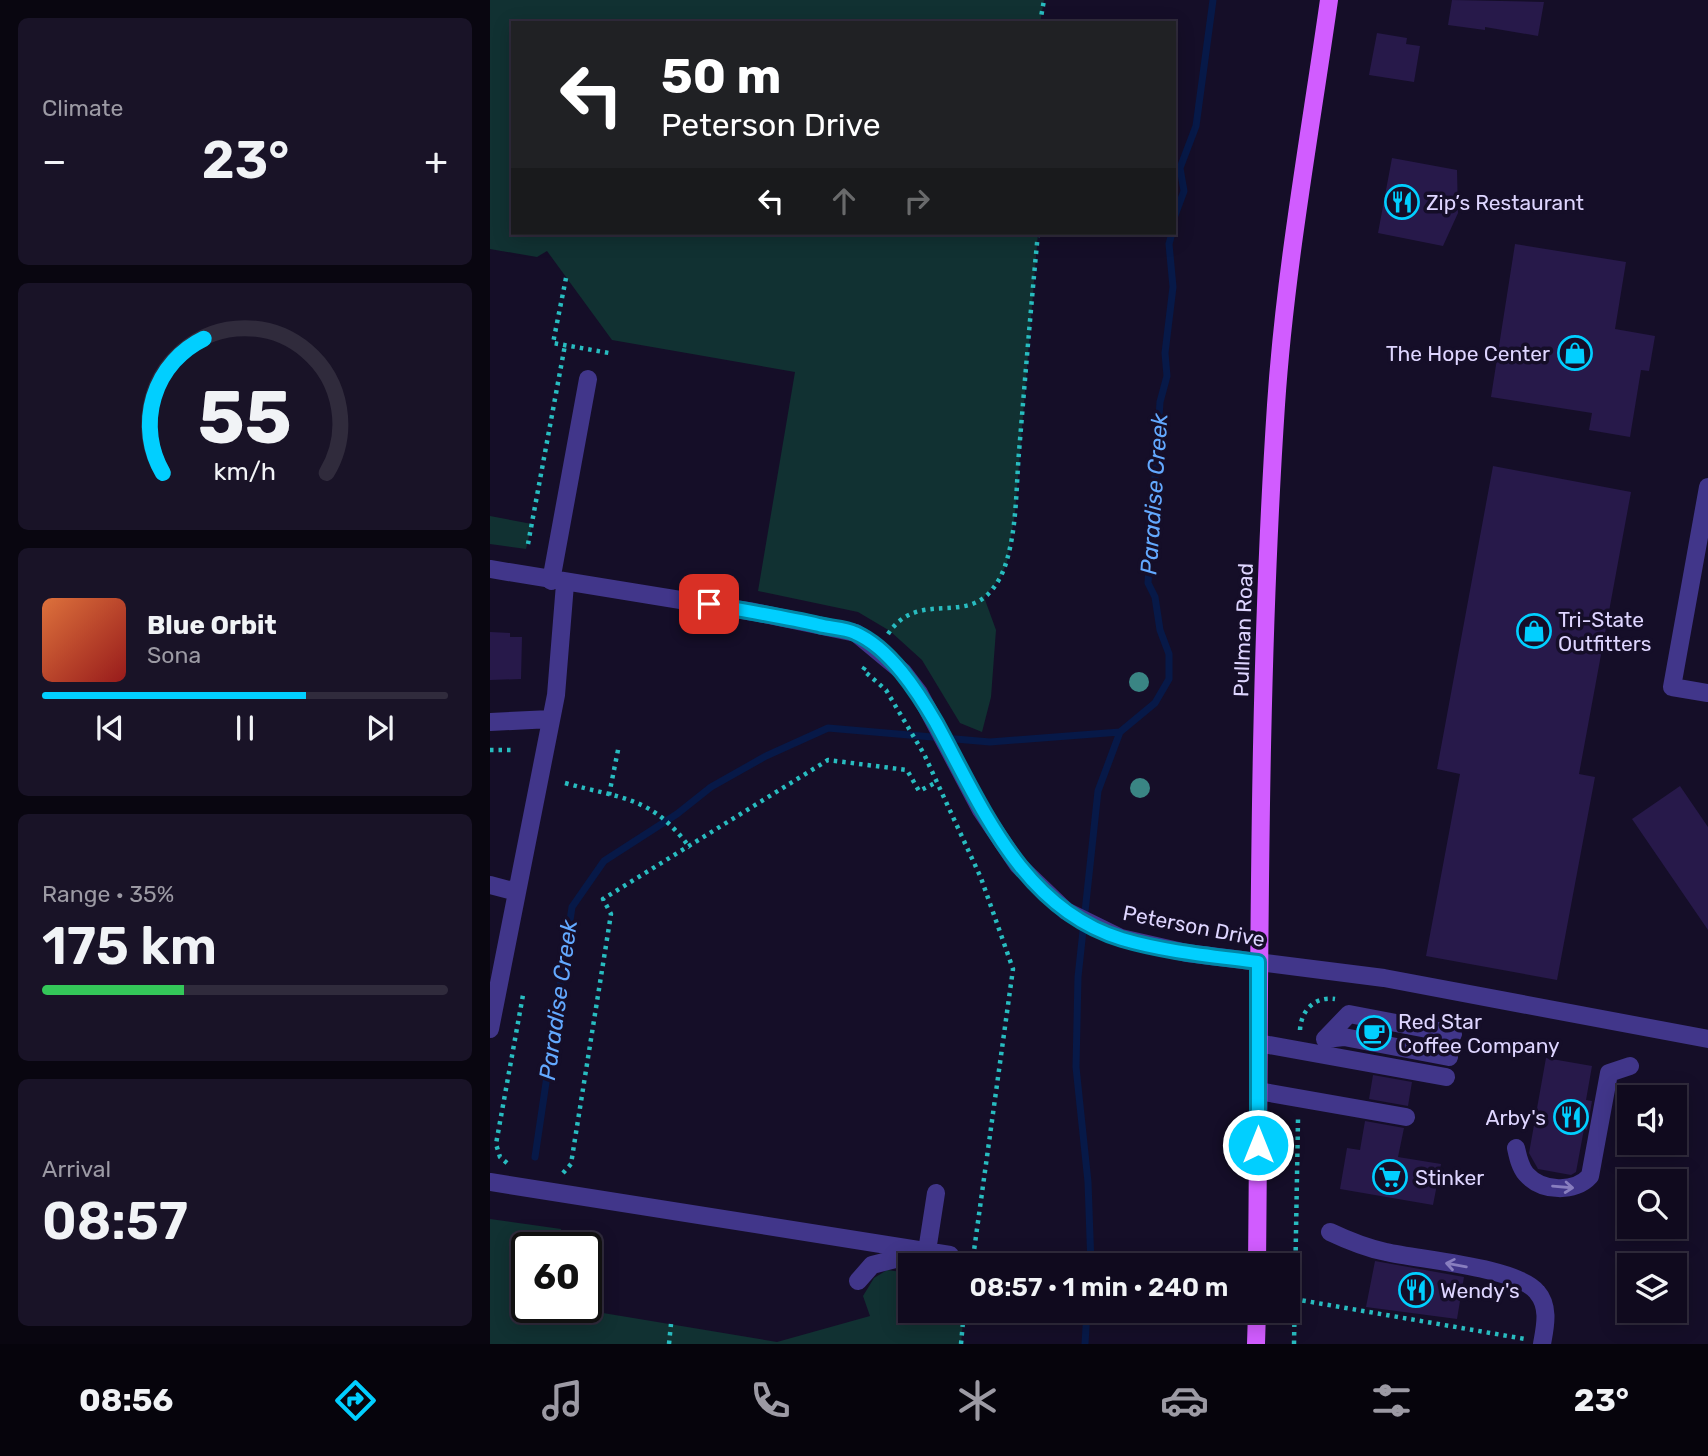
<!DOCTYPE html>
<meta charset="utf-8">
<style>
:root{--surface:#100a1e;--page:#191327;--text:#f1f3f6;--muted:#9c9aa4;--line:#302b3c;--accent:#01cfff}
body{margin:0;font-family:Rubik,sans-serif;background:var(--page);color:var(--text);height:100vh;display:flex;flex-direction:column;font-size:26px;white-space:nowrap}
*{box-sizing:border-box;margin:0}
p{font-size:23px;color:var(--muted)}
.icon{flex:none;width:38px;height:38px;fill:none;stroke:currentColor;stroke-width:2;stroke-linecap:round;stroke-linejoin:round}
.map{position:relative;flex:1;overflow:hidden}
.sheet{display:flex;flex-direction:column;gap:18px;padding:18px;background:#090610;width:490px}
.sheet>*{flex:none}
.top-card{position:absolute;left:21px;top:21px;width:665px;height:214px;border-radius:0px;box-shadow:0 4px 18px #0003,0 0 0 2px var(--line);background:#202124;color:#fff;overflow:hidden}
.tools{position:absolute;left:1127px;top:1085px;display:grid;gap:14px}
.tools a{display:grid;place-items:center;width:70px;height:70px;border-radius:0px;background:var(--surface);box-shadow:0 4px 18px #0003,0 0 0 2px var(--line);font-size:35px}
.speed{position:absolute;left:21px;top:1232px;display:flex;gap:14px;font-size:35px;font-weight:700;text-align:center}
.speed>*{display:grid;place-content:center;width:91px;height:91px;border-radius:50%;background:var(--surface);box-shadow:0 4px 18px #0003,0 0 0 2px var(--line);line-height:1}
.speed .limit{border:4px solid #111;border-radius:10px;background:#fff;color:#111}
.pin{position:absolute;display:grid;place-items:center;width:60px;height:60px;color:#fff;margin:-30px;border-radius:14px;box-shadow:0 4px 10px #0006}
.me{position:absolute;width:77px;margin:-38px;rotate:0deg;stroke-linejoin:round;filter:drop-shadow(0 0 5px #0008)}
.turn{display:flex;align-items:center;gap:24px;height:147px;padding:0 35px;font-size:32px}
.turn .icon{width:91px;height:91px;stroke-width:2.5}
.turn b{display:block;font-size:49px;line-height:60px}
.lanes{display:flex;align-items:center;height:66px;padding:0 35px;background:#0003;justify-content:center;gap:35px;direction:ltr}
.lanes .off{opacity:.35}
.big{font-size:52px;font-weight:600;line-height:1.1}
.sheet .tile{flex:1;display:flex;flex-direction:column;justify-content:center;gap:10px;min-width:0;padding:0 24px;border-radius:10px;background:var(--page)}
.sheet .dial{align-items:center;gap:0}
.dial svg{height:182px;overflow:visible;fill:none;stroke:var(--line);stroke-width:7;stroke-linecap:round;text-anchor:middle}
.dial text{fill:var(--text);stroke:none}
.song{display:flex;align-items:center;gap:21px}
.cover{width:84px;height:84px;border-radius:10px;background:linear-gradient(135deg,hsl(20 70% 55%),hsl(0 70% 35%))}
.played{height:7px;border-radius:4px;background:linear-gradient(90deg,var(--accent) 65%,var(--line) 65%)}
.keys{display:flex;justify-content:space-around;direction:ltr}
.heat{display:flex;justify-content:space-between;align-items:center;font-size:38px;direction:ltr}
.charge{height:10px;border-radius:5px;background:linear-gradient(90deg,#34c759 35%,var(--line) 0)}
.trip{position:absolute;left:408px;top:1253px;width:402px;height:70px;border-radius:0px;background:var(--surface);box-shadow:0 4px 18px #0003,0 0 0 2px var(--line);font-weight:600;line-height:70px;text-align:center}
.tabs{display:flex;height:112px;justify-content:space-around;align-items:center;background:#06040c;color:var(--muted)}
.tabs .icon{width:49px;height:49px}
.tabs .selected{color:var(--accent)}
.tabs b{font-size:32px;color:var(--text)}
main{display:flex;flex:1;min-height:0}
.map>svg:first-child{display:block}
</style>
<main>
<section class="sheet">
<div class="tile"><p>Climate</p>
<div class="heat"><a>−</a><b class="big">23°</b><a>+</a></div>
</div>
<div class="tile dial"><svg viewBox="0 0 100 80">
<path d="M14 69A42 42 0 1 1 86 69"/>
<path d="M14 69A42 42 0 0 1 32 10" stroke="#01cfff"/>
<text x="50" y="56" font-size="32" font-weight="700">55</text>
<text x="50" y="72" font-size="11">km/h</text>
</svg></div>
<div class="tile">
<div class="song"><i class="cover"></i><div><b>Blue Orbit</b><p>Sona</p></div></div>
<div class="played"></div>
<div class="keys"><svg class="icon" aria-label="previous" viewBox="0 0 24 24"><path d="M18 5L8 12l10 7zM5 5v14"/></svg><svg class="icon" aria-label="pause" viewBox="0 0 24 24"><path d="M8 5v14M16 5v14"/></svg><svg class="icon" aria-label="next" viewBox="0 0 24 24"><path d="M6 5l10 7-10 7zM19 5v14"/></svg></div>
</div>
<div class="tile"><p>Range · 35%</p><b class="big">175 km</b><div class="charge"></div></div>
<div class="tile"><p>Arrival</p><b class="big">08:57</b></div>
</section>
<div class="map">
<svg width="1218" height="1344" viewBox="0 0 1218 1344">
<rect width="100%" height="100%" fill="#150e28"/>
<!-- green -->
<path fill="#113132" d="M0 0H554L550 23H23V233H548L525 513 517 562 510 578 494 597 506 630 501 697 492 732 470 723 432 660 400 631 368 612 268 591 305 372 122 340 57 251 47 257 0 249Z
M0 516 42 524 36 549 0 544Z
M0 1219 71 1229 68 1248H37V1307H77L287 1342 380 1316 373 1296 384 1278 397 1270 420 1273V1311H474L471 1344H0Z"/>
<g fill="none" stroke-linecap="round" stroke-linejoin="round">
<!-- stream -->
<path stroke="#071948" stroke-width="7" d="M684 218 694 191 690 168 706 126 723 0
M45 1157 82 907 114 861 187 814 221 787 276 756 338 728 500 742 630 732 665 703 679 679V654L670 630 665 597 658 583 670 402 677 376 675 353 683 287 679 244 682 233
M601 1265 598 1182 586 1067 588 977 608 791 630 732
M595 1344 597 1311"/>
</g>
<!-- building -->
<path fill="#27194a" d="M962 0 1054 2 1048 36 995 27V30L958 25Z
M887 33 917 38 916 44 930 46 924 82 879 75Z
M902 158 967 170 968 213 953 246 888 233Z
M1025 244 1136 262 1125 329 1165 336 1159 371 1151 370 1140 437 1099 430 1102 413 1001 397Z
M1003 466 1141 492 1089 774 1105 777 1067 980 936 956 970 774 947 769Z
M0 632 20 633V637H32L31 679 0 680Z
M1190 786 1218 827V930L1142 819Z
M1056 1058 1102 1066 1096 1100 1102 1101 1097 1130 1094 1129 1086 1172 1081 1175 1048 1169 1039 1153Z
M883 1075 922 1082 918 1106 879 1099Z
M875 1121 914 1128 908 1157 951 1164 943 1205 850 1189 857 1148 870 1150Z
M885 1261 974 1277 967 1319 876 1307Z"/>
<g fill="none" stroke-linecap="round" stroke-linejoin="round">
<!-- path -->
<path stroke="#28bcc0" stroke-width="4.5" stroke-dasharray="3.5 5" stroke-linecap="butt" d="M550 23 554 0
M76 278 63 343 119 353
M38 544 75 345
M398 634C427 590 473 624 501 591 508 583 513 573 516 563 527 528 526 488 529 452 535 379 541 306 548 233
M375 667 373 670 396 690 434 754 491 878 523 969 482 1265
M0 750H23
M75 783C132 799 162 796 200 848
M119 795 129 745
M810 1030C811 1011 824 996 845 999
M17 1163 10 1157 6 1144 33 995
M73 1173 81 1164 121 914 113 899 338 760 417 770 429 791 447 782
M804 1299 1035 1339
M179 1344 181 1324
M471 1344 474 1311
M804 1344 808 1119"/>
<!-- minor -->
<path stroke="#41368a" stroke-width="18" d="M1218 487 1182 687 1218 693
M0 569 264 612 366 633 413 672 429 693 491 810 528 865 576 911 631 938 697 953 894 978 1218 1039
M61 581 98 379
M0 722 61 719
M0 885 27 892
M0 1029 66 695 75 584
M835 1039 859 1014 963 1034
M835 1039 854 1037 959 1057
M768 1043 956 1077
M768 1091 916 1117
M1026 1148C1028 1157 1030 1167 1036 1174 1052 1192 1085 1193 1100 1176L1119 1073 1140 1066
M0 1182 460 1255
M840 1232C859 1241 876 1248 896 1252 930 1260 1027 1267 1047 1292 1060 1307 1055 1327 1052 1344
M368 1281 382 1265 437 1251 446 1193"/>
<!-- major -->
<path stroke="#d15cff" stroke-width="18" d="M767 1265C770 978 767 691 786 405 795 270 820 134 839 0
M766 1344 767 1311"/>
</g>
<!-- trees -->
<g fill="#3a8584">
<circle cx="649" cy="682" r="10"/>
<circle cx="650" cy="788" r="10"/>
</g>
<!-- one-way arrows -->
<defs><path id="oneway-shaft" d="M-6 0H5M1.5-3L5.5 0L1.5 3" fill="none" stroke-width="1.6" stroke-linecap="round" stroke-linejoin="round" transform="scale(1.75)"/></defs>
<g stroke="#887ebf">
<use href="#oneway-shaft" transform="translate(1073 1187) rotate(5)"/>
<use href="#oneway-shaft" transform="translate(966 1265) rotate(-170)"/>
</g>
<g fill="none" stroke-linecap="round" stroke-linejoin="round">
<!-- route casing -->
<g stroke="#0187a6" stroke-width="18">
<path id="route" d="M219 604C256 611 293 617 329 625 340 628 355 628 365 633 400 648 428 692 446 723 491 805 532 909 632 939 676 952 723 956 768 962V1145"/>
</g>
<!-- route -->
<use href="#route" stroke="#01cfff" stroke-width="12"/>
</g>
<!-- icons -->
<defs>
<g id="restaurant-ring" transform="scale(1.75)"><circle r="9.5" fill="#150e28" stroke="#01cfff" stroke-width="1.5"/><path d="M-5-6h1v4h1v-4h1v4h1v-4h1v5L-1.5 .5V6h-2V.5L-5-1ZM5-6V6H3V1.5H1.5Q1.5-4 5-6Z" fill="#01cfff"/></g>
<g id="shop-ring" transform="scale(1.75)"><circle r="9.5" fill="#150e28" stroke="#01cfff" stroke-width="1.5"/><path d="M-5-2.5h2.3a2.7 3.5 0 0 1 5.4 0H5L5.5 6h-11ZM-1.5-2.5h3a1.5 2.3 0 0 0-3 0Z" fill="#01cfff"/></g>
<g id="cafe-ring" transform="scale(1.75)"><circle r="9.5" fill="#150e28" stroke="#01cfff" stroke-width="1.5"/><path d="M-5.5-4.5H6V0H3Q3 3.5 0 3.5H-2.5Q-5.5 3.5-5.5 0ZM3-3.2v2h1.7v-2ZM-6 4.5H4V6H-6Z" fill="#01cfff"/></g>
<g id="supermarket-ring" transform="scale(1.75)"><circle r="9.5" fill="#150e28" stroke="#01cfff" stroke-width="1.5"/><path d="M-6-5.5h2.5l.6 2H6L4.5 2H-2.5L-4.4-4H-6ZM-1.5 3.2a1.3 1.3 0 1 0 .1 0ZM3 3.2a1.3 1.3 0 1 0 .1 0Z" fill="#01cfff"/></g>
</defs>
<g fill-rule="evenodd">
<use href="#restaurant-ring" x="912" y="202"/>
<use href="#shop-ring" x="1085" y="353"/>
<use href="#shop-ring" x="1044" y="631"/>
<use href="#cafe-ring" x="884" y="1033"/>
<use href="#restaurant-ring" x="1081" y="1117"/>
<use href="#supermarket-ring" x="900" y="1177"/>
<use href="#restaurant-ring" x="926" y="1290"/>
</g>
<g text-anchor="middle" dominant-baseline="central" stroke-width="7" stroke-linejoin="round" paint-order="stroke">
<!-- poi labels -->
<g font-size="21" fill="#ded5ff" stroke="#150e28" text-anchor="start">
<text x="936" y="202">Zip’s Restaurant</text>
<text x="1060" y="353" text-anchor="end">The Hope Center</text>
<text x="1068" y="619">Tri-State<tspan x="1068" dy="24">Outfitters</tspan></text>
<text x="908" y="1021">Red Star<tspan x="908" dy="24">Coffee Company</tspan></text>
<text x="1056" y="1117" text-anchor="end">Arby's</text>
<text x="925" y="1177">Stinker</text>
<text x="950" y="1290">Wendy's</text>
</g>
<!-- street labels -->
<g font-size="21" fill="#ded5ff" stroke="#150e28">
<text transform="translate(753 630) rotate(-88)">Pullman Road</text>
<text transform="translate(704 926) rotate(11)">Peterson Drive</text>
</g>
<!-- water labels -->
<g font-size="23" font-style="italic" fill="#63a9ff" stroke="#150e28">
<text transform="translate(664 494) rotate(-86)">Paradise Creek</text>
<text transform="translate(68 1000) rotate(-82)">Paradise Creek</text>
</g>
</g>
</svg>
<div class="tools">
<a><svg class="icon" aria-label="sound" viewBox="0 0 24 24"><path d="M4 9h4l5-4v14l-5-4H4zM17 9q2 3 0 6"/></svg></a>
<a><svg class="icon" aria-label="search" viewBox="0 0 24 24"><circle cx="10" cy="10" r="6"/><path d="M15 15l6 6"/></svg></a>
<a><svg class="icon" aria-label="layers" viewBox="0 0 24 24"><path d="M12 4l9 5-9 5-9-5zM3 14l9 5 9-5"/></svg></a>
</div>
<div class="speed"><div class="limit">60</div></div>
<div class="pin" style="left:219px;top:604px;background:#d93025"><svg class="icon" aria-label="arrive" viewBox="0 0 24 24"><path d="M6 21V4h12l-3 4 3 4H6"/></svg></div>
<svg class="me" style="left:768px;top:1145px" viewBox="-20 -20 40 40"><circle r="17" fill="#01cfff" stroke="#fff" stroke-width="3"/><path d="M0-11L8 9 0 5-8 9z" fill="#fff"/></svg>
<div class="trip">08:57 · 1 min · 240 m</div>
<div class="top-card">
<div class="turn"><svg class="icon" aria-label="left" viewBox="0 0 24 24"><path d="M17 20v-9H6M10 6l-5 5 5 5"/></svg><div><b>50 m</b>Peterson Drive</div></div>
<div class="lanes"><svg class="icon" aria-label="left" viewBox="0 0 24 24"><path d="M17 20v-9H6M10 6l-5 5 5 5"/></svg><svg class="icon off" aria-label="ahead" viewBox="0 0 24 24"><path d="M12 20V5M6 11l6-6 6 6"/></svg><svg class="icon off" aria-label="right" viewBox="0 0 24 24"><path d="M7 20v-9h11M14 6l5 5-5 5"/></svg></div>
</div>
</div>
</main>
<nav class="tabs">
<b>08:56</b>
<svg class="icon selected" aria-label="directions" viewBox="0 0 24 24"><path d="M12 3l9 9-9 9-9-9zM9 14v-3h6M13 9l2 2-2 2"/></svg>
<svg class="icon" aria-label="music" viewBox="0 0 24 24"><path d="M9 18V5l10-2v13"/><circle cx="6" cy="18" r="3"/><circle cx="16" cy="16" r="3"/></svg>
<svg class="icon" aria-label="phone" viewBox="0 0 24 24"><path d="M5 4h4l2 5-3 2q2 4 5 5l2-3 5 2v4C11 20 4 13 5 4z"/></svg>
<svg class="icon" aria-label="climate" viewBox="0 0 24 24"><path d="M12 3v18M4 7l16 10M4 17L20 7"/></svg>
<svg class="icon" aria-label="car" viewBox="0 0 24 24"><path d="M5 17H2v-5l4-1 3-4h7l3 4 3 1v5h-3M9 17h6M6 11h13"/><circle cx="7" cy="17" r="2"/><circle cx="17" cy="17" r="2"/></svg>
<svg class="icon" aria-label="filters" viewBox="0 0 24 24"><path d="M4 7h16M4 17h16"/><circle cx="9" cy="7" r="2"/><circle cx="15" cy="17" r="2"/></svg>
<b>23°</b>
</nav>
